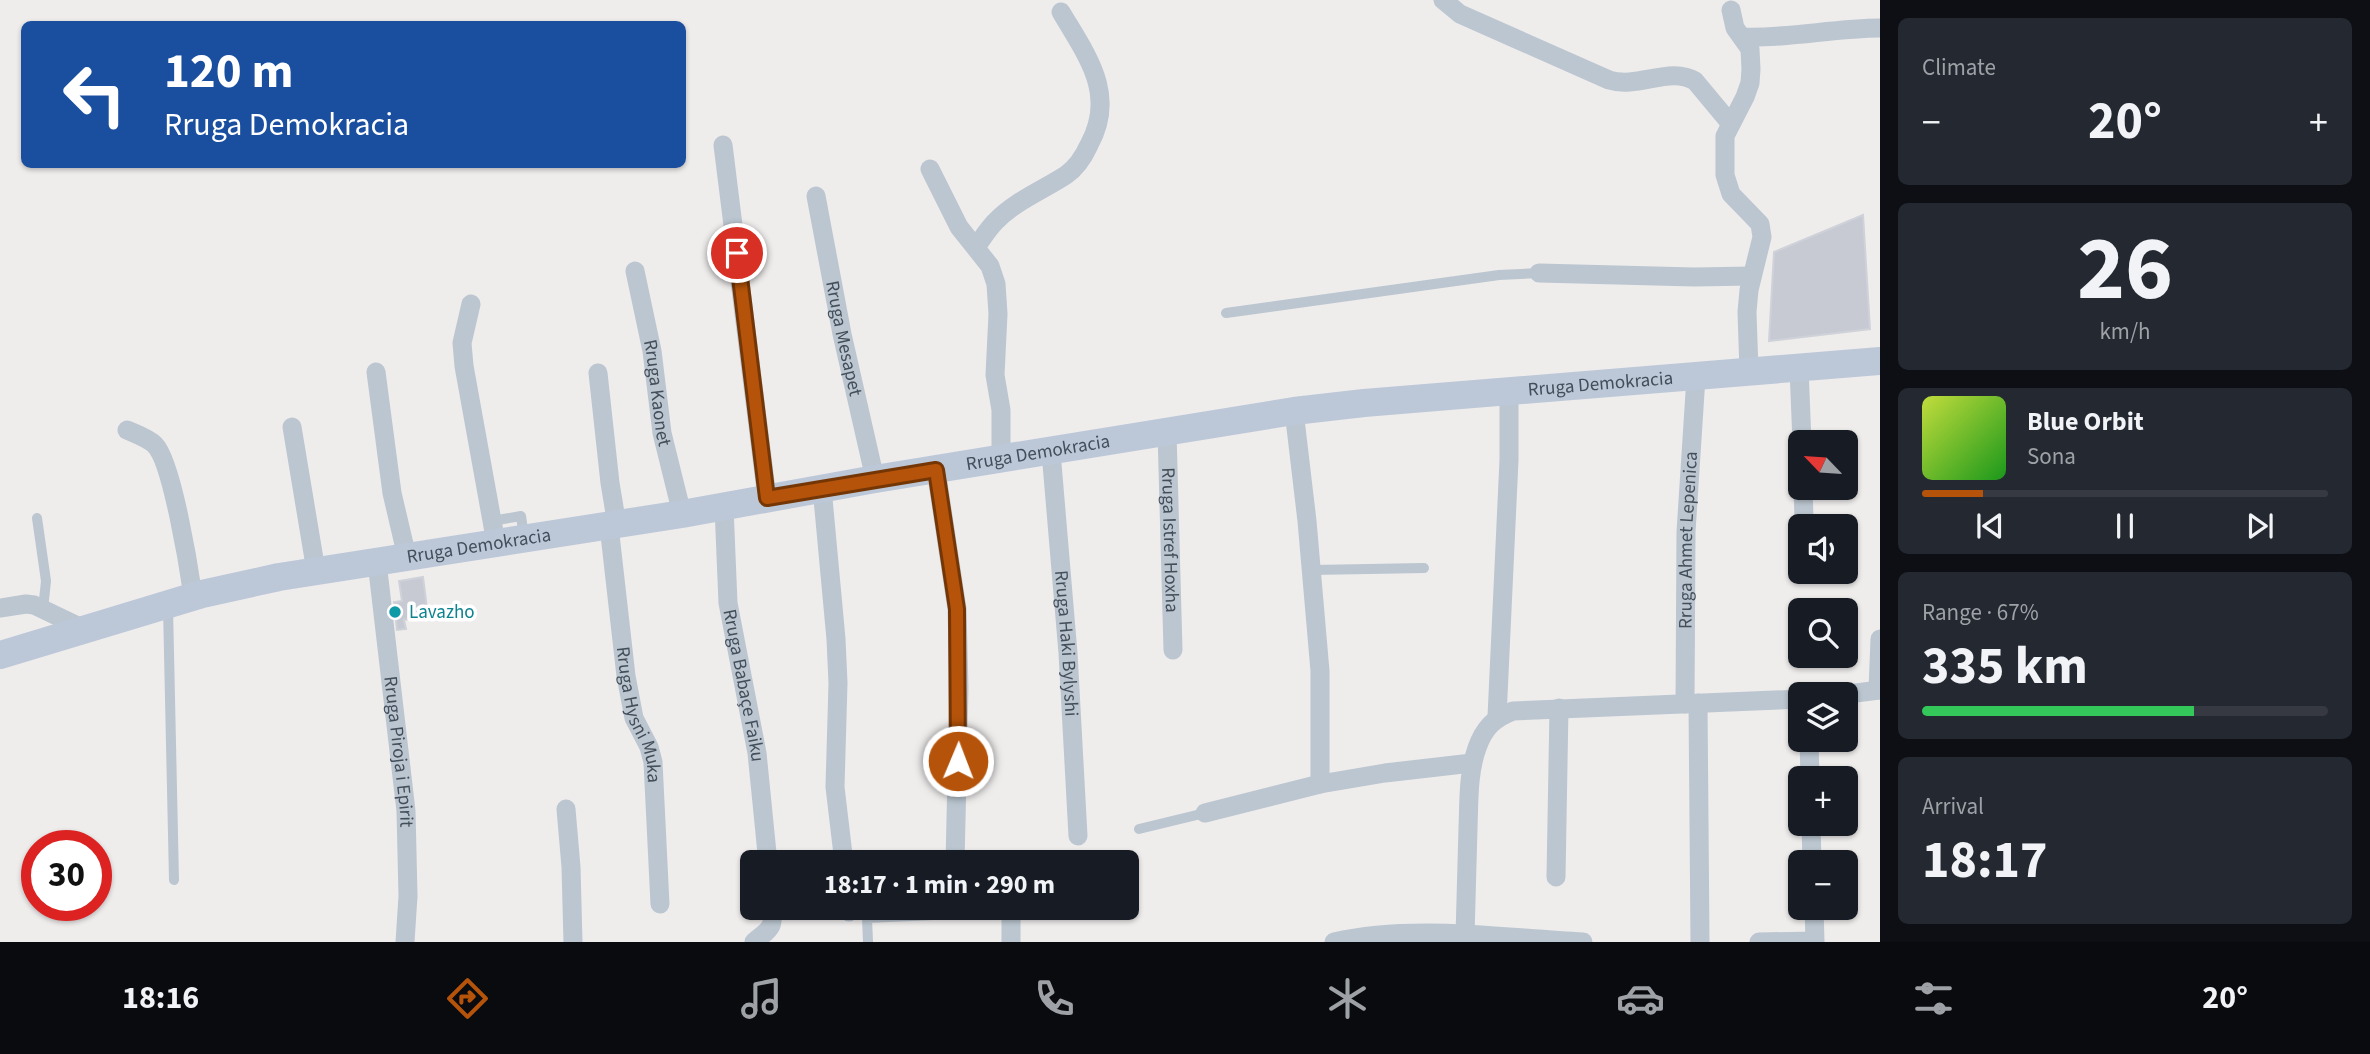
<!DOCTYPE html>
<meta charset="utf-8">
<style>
:root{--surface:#171b24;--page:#242831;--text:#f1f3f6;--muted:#9ea1a6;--line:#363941;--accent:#b45309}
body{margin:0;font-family:"Source Sans 3",sans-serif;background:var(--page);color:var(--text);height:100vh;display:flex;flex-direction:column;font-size:26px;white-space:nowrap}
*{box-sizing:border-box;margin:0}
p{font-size:23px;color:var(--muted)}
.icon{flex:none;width:38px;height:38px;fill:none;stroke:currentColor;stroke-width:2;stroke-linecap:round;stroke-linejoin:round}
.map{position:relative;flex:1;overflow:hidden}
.details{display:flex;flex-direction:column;gap:18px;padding:18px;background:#0d0f14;width:490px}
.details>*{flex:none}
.top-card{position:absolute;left:21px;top:21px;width:665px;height:147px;border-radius:10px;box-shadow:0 2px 5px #0004;background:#1a4fa0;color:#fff;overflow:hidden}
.needle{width:46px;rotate:295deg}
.tools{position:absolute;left:1788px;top:430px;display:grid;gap:14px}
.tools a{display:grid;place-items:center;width:70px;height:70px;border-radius:10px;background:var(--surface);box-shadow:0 2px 5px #0004;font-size:35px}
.speed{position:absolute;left:21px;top:830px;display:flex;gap:14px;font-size:35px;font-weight:700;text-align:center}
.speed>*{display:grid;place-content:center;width:91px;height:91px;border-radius:50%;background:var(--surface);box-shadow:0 2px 5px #0004;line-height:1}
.speed .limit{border:10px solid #d22;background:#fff;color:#111}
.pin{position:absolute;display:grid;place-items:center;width:60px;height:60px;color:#fff;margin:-30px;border:4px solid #fff;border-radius:50%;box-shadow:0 2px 7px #0007}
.me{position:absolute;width:77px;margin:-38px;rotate:1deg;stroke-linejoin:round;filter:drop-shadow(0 0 5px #0008)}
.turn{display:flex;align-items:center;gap:24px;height:147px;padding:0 28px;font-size:32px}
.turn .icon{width:91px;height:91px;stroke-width:2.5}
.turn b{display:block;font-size:49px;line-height:60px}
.big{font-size:52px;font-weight:700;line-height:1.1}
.details .tile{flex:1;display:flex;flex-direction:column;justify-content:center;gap:10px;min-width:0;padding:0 24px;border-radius:10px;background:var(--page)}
.details .dial{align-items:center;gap:0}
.dial b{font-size:91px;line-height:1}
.song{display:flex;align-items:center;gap:21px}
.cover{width:84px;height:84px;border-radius:10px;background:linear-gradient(135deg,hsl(70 70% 55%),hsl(120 70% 35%))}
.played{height:7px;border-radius:4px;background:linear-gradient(90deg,var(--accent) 15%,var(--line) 15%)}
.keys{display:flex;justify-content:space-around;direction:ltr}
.heat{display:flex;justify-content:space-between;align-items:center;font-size:38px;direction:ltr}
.charge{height:10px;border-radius:5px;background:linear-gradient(90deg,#34c759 67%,var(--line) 0)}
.trip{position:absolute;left:740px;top:850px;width:399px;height:70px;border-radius:10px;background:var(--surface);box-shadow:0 2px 5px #0004;font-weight:700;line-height:70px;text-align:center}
.tab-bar{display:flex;height:112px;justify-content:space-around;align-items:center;background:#090b0e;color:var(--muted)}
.tab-bar .icon{width:49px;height:49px}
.tab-bar .current{color:var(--accent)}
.tab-bar b{font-size:32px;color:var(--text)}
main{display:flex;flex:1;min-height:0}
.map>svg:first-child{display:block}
</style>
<main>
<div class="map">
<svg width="1880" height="942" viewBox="0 0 1880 942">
<rect width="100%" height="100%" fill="#efecec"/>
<!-- building -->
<path fill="#c7cad3" stroke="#cfd2d9" stroke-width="2" d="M1863 215 1870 329 1769 341 1774 252Z
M423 577 428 616 404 620 406 629 397 630 394 602 402 601 399 581Z"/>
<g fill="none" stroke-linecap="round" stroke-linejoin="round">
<!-- service -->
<path stroke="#bbc6d0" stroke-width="10" d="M1226 313 1499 275 1539 273
M37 518 46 581 43 609
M492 521 521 516 524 537
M1312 570 1424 568
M168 607 174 880
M1139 829 1205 813
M868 942 867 918 956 914"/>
<!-- minor -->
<g stroke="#bbc6d0" stroke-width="19">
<path d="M1443 0 1460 14 1609 80C1638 89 1670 66 1695 81L1730 123"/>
<path d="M1731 10 1735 28 1750 49 1751 69 1750 83 1745 97 1725 136V175L1731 194 1760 224 1762 237 1749 290 1747 312 1749 371"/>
<path d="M1742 37C1788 39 1834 28 1880 28"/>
<path d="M723 145 767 498"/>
<path d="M930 169 959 227 990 266 996 284 998 314 995 375 1001 410V460"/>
<path id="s1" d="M816 196 842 334 875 479"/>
<path d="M976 247C982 239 988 229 995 222 1015 201 1043 190 1066 175 1076 168 1084 156 1089 145 1117 94 1087 56 1061 12"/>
<path id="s2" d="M635 271 652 351 662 433 682 514"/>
<path d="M1539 273 1694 277 1752 276"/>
<path d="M471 304 462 343 464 366 496 543"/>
<path d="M1799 368 1802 443"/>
<path d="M376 372 392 493 407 557"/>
<path d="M598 373 610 483 617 525"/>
<path d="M1294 411 1307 521 1320 671V784"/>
<path d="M292 427 316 571"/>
<path d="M127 430C136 434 148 438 155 445 172 462 189 568 193 596"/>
<path id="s3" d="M1167 432 1173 650"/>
<path id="s4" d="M1051 452 1068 653 1078 836"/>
<path d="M936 470 957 609 959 688 955 863"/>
<path d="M822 488 836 639 838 683 835 787 844 863"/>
<path d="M1803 488 1804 518"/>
<path id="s5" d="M724 507 728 603 757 753 768 863"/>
<path id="s6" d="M609 526 626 676 634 718 649 747 653 762 660 904"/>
<path id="s7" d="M377 562 406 811 408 896 405 942"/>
<path d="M0 608 26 604 34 605 84 629"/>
<path d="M1878 690 1880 639"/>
<path d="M1840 695 1880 690"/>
<path d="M1698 703 1700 942"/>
<path id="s8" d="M1685 704 1686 532 1696 377"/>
<path d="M1497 717 1509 460V392"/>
<path d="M1809 740 1810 779"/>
<path d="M566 809 571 867 573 942"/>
<path d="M1205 813 1320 784 1385 773 1472 763"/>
<path d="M1811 824 1812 863"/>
<path d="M1556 877 1559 708"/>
<path d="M849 908V912"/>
<path d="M1465 936C1466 900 1467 864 1468 828 1469 801 1468 773 1477 748 1484 728 1494 718 1513 711L1801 699"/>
<path d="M754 942C769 929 774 930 772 908"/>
<path d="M1011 942V908"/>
<path d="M1334 942C1414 924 1501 938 1583 942"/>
<path d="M1759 942 1815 941 1814 908"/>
</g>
<!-- secondary -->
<path stroke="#bcc8d8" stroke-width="28" id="s9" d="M0 655 202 594 279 577 682 514 875 479 1294 411 1364 403 1880 361"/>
</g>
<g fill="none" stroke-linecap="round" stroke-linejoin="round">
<!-- route casing -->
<g stroke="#753606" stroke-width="18">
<path id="route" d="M737 253 767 498 936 470 957 609 958 761"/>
</g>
<!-- route -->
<use href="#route" stroke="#b45309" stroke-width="12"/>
</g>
<!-- markers -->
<circle fill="#0f9aa8" stroke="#fff" stroke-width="2.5" cx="395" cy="612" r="7"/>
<g text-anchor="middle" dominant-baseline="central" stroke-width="7" stroke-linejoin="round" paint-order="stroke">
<!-- street labels -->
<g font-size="19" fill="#434e5b" stroke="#fff">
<text stroke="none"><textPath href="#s1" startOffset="145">Rruga Mesapet</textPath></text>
<text stroke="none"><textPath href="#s9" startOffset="1626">Rruga Demokracia</textPath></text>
<text stroke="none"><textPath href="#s2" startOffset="124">Rruga Kaonet</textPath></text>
<text stroke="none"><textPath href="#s9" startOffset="1059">Rruga Demokracia</textPath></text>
<text stroke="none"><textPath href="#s8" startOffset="164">Rruga Ahmet Lepenica</textPath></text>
<text stroke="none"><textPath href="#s3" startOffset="108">Rruga Istref Hoxha</textPath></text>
<text stroke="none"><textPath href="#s9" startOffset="492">Rruga Demokracia</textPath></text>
<text stroke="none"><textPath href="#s4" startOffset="192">Rruga Haki Bylyshi</textPath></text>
<text stroke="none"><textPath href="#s5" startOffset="180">Rruga Babaçe Faiku</textPath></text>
<text stroke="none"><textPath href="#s6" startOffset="192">Rruga Hysni Muka</textPath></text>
<text stroke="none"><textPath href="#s7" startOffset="191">Rruga Piroja i Epirit</textPath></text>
</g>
<!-- culture labels -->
<g font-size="19" fill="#0d838f" stroke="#fff" text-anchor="start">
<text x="409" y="612">Lavazho</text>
</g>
</g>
</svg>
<div class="tools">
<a><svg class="needle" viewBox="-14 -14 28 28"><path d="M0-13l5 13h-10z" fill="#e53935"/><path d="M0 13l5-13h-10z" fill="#9ea1a6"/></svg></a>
<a><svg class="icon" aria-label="sound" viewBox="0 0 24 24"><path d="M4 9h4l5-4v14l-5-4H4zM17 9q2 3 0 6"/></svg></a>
<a><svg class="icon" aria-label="search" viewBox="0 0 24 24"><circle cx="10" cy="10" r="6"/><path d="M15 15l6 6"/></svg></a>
<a><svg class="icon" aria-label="layers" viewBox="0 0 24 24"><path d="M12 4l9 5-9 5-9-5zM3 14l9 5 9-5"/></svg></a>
<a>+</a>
<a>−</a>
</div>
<div class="speed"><div class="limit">30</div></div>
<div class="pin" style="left:737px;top:253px;background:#d93025"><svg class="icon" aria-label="arrive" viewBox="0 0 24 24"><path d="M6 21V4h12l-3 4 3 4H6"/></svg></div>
<svg class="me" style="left:958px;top:761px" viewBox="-20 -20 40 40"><circle r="17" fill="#b45309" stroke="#fff" stroke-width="3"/><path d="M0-11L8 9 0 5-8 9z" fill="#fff"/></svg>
<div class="trip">18:17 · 1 min · 290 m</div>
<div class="top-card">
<div class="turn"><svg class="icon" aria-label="left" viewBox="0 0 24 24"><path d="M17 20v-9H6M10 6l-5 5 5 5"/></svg><div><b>120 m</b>Rruga Demokracia</div></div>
</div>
</div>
<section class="details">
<div class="tile"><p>Climate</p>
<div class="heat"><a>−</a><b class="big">20°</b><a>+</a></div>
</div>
<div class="tile dial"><b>26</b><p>km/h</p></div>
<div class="tile">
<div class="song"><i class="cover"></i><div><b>Blue Orbit</b><p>Sona</p></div></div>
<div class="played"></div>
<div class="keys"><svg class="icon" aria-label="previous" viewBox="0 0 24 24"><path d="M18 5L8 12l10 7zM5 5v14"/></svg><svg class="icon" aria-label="pause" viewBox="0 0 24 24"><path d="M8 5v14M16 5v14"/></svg><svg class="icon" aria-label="next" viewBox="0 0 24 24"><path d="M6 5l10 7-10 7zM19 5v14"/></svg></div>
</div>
<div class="tile"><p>Range · 67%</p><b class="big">335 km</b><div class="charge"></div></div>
<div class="tile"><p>Arrival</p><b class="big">18:17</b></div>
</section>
</main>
<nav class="tab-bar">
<b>18:16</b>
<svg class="icon current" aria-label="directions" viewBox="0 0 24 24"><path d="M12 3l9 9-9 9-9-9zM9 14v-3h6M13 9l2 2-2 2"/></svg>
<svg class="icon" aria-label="music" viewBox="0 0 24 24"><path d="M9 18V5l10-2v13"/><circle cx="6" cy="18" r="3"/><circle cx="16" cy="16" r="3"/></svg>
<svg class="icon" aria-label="phone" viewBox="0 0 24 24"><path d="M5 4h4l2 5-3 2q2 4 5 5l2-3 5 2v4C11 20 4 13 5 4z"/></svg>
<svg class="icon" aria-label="climate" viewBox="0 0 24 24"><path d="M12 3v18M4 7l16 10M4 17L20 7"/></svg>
<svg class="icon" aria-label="car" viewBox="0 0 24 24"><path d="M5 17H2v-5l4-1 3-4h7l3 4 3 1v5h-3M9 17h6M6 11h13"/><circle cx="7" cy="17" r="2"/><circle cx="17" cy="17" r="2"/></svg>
<svg class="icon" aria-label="filters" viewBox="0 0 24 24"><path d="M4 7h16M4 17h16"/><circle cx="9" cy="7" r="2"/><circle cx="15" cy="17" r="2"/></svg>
<b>20°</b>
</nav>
